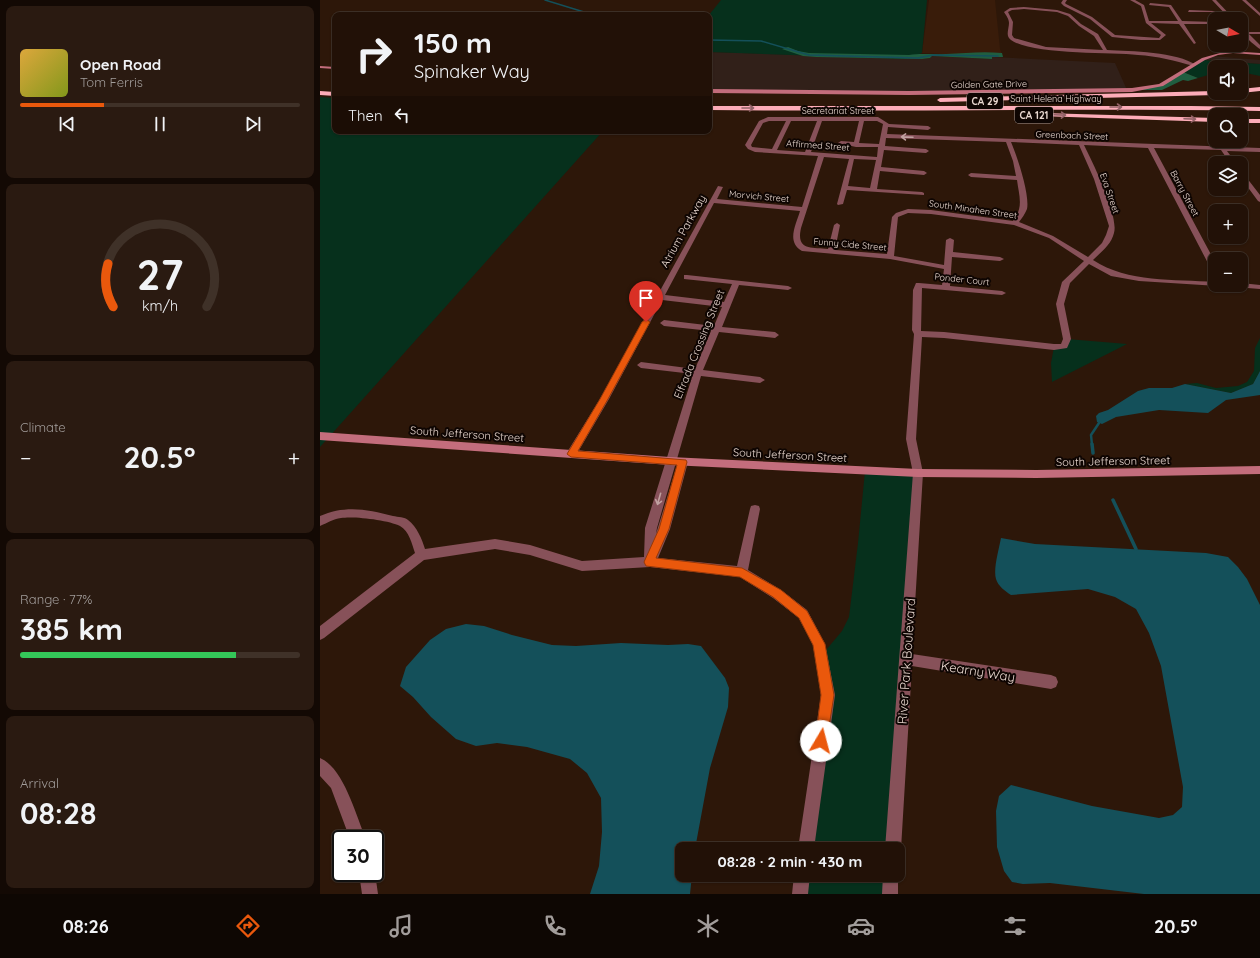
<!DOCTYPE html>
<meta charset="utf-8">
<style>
:root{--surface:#221107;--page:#2a1a11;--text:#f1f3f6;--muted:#a29d9b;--line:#3f3128;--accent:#ea580c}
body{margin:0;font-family:Quicksand,sans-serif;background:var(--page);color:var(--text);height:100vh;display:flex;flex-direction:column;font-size:15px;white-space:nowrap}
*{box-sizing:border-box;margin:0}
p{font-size:13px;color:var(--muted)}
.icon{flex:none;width:22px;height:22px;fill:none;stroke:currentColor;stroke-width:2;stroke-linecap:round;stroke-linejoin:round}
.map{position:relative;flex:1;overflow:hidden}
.panel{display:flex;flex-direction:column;gap:6px;padding:6px;background:#130904;width:320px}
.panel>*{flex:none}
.banner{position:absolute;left:12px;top:12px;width:380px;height:122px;border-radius:8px;box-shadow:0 1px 3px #0004,0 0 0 1px var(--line);background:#221107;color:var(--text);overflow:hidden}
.needle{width:26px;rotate:100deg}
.tools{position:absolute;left:888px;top:12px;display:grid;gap:8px}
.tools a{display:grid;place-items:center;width:40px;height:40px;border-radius:8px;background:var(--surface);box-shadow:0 1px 3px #0004,0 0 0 1px var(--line);font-size:20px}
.speed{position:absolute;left:12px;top:830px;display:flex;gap:8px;font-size:20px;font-weight:700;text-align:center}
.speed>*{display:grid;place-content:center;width:52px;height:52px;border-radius:50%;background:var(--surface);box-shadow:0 1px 3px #0004,0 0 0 1px var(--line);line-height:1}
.speed .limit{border:2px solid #111;border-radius:6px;background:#fff;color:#111}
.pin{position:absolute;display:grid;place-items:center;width:34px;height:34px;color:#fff;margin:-41px -17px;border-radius:50% 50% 50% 0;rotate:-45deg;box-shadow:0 0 4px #0007}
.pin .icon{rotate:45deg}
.me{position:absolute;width:44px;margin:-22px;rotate:8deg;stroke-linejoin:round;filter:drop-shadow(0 0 3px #0008)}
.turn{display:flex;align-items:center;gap:14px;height:84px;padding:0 16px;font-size:18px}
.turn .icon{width:52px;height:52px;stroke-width:2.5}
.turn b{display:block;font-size:28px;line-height:34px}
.then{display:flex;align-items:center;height:38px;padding:0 16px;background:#0003;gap:8px;font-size:15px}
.big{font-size:30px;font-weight:700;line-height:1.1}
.panel .widget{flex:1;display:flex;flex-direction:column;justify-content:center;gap:6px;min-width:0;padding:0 14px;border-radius:8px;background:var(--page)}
.panel .dial{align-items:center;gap:0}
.dial svg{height:104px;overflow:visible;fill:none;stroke:var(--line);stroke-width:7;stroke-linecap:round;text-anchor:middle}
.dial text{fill:var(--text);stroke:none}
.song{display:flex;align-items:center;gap:12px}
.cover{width:48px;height:48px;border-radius:6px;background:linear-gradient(135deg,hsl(40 70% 55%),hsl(70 70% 35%))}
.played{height:4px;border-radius:2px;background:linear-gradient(90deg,var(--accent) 30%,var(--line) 30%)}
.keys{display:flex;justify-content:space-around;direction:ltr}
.heat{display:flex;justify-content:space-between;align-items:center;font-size:22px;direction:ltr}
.charge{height:6px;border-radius:3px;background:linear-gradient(90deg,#34c759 77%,var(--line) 0)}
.trip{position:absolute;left:355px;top:842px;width:230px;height:40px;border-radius:8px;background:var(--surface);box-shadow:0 1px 3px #0004,0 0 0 1px var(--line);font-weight:700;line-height:40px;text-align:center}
.menu{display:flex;height:64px;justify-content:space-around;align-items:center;background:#0e0703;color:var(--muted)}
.menu .icon{width:28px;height:28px}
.menu .active{color:var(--accent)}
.menu b{font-size:18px;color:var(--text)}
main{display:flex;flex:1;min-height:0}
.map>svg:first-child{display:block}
</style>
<main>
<section class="panel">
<div class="widget">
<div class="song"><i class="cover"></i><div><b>Open Road</b><p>Tom Ferris</p></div></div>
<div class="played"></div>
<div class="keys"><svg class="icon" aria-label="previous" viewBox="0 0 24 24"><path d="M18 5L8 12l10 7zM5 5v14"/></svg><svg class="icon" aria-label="pause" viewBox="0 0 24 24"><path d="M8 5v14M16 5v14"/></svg><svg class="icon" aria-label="next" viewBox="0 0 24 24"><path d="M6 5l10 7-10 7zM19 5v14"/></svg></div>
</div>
<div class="widget dial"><svg viewBox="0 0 100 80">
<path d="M14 69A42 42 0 1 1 86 69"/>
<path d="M14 69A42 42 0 0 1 10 36" stroke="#ea580c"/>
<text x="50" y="56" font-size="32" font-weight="700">27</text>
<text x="50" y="72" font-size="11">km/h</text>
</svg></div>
<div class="widget"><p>Climate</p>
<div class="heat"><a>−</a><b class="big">20.5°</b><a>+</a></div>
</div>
<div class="widget"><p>Range · 77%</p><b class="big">385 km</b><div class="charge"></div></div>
<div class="widget"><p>Arrival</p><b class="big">08:28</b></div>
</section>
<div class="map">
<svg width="940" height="894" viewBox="0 0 940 894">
<rect width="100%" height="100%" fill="#2d1709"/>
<!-- commercial -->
<path fill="#312019" d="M389 52 602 59 610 58 612 56 672 59V57L795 63 807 90 627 92 389 91Z
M890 56 940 60V64L883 60Z"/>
<!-- built -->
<path fill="#391c0a" d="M609 0H675L680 49 683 57 602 53Z"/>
<!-- green -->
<path fill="#06301c" d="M401 0H607L602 53 586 59 389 52V15Z
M883 60 940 64V76L921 72V67H895V73L878 78 863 72Z
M0 97 15 98V131H283L0 447Z
M940 338V371L933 384 911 393 865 384 877 383 896 388 918 386 927 382 934 371 935 348Z
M747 339 807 344 732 382 731 363 734 347 744 346Z
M545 471 598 473 573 849H486L508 695 501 656 522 631 529 617 538 543Z
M482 875H571L570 894H480Z"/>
<!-- forest -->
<path fill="#205e40" d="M468 47 478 51 489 53 589 55C602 53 614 55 626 54 646 53 663 51 682 53L683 57H672V59L612 56 610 58 602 59 496 57 483 56 462 49Z
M863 72 878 78 868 81 863 80 842 90H795L838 86Z"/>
<!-- water -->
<path fill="#14505a" d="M940 371V395L906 400 888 413 839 410 796 417 782 424 777 422 776 416 779 413 788 410 818 391 829 388H852L865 384 911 393 933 384Z
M681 538 715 544 886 553 908 557 918 567 927 579 940 605V894H824L730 883 703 884 692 882 684 871 677 847 676 811 679 796 691 785 772 806 839 818 853 815 862 807 863 787 841 666 829 633 816 609 795 597 768 589 691 595C685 591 678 586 676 579 673 569 679 549 681 538Z
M146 624 164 626 192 635 232 645 256 646 301 643 348 645 368 644 381 646 405 678 409 688 408 707 390 768 375 849H362V875H372L370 894H270L279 866 282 832 281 798 267 773 250 759 207 747 177 743 156 746 136 739 111 717 93 697 80 686 86 667 110 640 126 629Z"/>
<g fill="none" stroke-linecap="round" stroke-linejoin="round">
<!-- stream-far2 -->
<path stroke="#14505a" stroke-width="1.5" d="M225 0 264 12 266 15
M389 40 441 41 489 55 598 58 613 55 678 56"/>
<!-- stream-far1 -->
<path stroke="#14505a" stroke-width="2.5" d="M772 445 771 435 779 423"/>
<!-- stream -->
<path stroke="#14505a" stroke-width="3.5" d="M772 444 773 453
M793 500 816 549"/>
<!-- street -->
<path fill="#875159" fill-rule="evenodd" d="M743 0H747L745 3 746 4 772 17 795 35 839 38 841 35 826 23 821 6 810 0H815L824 5 829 21H858L849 7 829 5 830 3 851 5 862 21 895 22V24H864L876 43 874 44 859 24 831 23 846 35 840 40H821L792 37 770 19 744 6 741 3Z
M892 0H896L914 19H910Z
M922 0H926L940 13V16Z
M704 7 737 10 750 14 761 24 778 34 787 50C811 51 857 52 876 65L874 66C855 61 837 56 818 55 790 52 712 55 691 40 685 36 689 29 689 23 689 19 686 15 684 12L690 8ZM704 9 737 12 748 16 759 26 774 36 783 50 726 47 694 38 692 35 693 22 688 12 692 10Z
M869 10 894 11 896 12H868Z
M921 27 927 32H940V34H929L940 45V49C934 45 921 34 921 27Z
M448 117H558L569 124 608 126 611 128 608 130 568 127 567 134 940 148V152L907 151 916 163H910L901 150 834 148 895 262V271L891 269 828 148 764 145C773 163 799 216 794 233 791 245 781 252 773 260 808 283 854 279 895 282V285L898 286 819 281 791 276 769 264 750 283 744 304 751 339 747 348 734 350 624 338 602 337 596 439 603 473 592 654 731 675 736 677 738 682 736 687 731 689 592 666 581 849 578 855V849H565L593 473 586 439 594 334 592 330 593 290 596 283H599L622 285 624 269 570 259 482 251C466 242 476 225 480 211L394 203 345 295 404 302 412 284 364 279V275H367L468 286 472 288 468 290 419 285 402 327 455 332 459 335 455 338 399 332 383 370 440 377 445 380 440 383 381 376 337 528 336 534 358 462 359 459H367L368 462 350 529 338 558 417 566 430 509 431 506 435 505 439 506 440 509 428 570 461 590 487 610 505 644 515 695 494 849H478L501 695 493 645 479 618 453 598 420 577 330 567 262 571 210 555 175 549 104 560 4 638 0 640V626L95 553C92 544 89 531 80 526 68 520 34 516 21 518 13 519 7 523 0 526V516C24 505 48 509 73 516 78 517 85 517 88 520 97 527 102 539 105 549L175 539 210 545 262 561 324 557 325 528 373 374 321 368 317 365 321 362 375 369 391 331 344 326 340 323 344 320 394 326 402 307 342 300 289 399 255 457H247L246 454 280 399 398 186 403 187 397 199 482 207 498 156 435 152 428 149 425 145 439 121ZM449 121H466L452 149 432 147 431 145 443 123ZM471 121H497L485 152 457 150ZM502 121H539L534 142 521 141 518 143 536 147H558L557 157 491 152ZM544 121H557L563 124 559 144 539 143ZM566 138 686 142 693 161 696 176 651 173 648 175 651 177 697 180C699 196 704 207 693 221L611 210 588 209 576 213 572 217 567 254 515 250 520 225 517 223 514 225 508 249C491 247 476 251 481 228L504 157 529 159 517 204 518 205 523 204 527 190 604 195V193L602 192 557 189 560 171 604 175 607 173 604 171 561 167 564 150 606 153 609 151 606 149 565 146ZM691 142 759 145 774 179 789 226 786 235 782 243 768 257 733 236 699 222C702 218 705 214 707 209 710 195 697 156 691 142ZM534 159 556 160 550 188 528 186ZM588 213 611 214 694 225 729 238 764 261 742 282 736 304 743 339 741 344H734L624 332 601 331 602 288 682 295 686 293 682 291 630 286 632 257 680 261 684 259 680 257 633 252 634 240 630 238 626 240 624 265 574 256 578 217Z
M921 172 923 173 940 195V202L938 201 921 178Z
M921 283 940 285V289L915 287 911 285H921Z
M0 758C24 768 36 816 46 839H30L11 788 0 776Z
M39 873H55L58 894H42Z
M578 873V894H562L563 875H578Z
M474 875H490L488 894H472Z"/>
<!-- secondary -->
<path fill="#c36d7c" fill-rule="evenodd" d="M907 51 940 53V55L913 53 898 55 885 60 843 86 812 92 589 95 389 93V89L589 91 812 88 839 84 882 58Z
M0 66 15 67V69L0 68Z
M0 432 350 457 598 469 716 470 940 466V474L716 478 598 477 350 465 0 440Z"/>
<!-- highway -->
<path fill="#fdacb8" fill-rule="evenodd" d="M940 87V91L921 93V89Z
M0 91 15 92V96L0 95Z
M895 91V93H900L897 95 620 102 617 100 620 98Z
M389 106H871L940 107V111C756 108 573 112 389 110Z
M722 113 895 118V122L720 116V114Z
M921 119H940V123H921Z"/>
</g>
<!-- one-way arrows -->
<defs><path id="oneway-shaft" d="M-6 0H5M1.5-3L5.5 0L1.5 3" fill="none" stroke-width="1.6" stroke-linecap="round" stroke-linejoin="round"/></defs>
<g stroke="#916166">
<use href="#oneway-shaft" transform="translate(796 107)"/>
<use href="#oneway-shaft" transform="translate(428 108)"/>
<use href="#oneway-shaft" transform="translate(740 115) rotate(2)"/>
<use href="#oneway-shaft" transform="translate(870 119) rotate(2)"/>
</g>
<g stroke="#c1a1a0">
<use href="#oneway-shaft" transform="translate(587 137) rotate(-178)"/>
<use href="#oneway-shaft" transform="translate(339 499) rotate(106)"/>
</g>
<!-- route -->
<path fill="#ea580c" stroke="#983908" d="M326 319 330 322 288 399 258 451 366 460 367 462 349 529 336 558 422 568 461 590 487 611 505 644 514 695 506 746 501 748 497 746 495 741 501 695 493 645 479 618 453 597 420 577 326 566 324 562 339 529 357 465 251 457 247 454 280 399 322 322Z"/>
<g text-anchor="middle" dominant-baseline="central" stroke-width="4" stroke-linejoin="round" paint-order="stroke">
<!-- far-street labels -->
<g font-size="9" fill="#e8d7cf" stroke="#0e0502">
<text transform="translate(669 84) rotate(-1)">Golden Gate Drive</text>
<text x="736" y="98">Saint Helena Highway</text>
<text x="518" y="110">Secretariat Street</text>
<text transform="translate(752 135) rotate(2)">Greenbach Street</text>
<text transform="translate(498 145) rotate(4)">Affirmed Street</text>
<text transform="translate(790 193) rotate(71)">Eva Street</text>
<text transform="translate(865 193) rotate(62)">Barry Street</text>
<text transform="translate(439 196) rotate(5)">Morvich Street</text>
<text transform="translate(653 209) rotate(8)">South Minahen Street</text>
<text transform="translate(530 244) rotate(5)">Funny Cide Street</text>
<text transform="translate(642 279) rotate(6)">Ponder Court</text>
</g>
<!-- shield labels -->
<g fill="#0e0502" stroke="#a79892" stroke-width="1">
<rect x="647" y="93" width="36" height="16" rx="3"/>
<rect x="695" y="107" width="38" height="16" rx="3"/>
</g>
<g font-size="10" font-weight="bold" fill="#e8d7cf">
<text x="665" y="101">CA 29</text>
<text x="714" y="115">CA 121</text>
</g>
<!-- street labels -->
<g font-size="11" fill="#e8d7cf" stroke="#0e0502">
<text transform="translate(363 231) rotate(-61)">Atrium Parkway</text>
<text transform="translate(379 344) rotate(-68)">Elfrada Crossing Street</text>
<text transform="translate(147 434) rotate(4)">South Jefferson Street</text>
<text transform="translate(470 455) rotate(3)">South Jefferson Street</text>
<text transform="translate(793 461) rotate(-1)">South Jefferson Street</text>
</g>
<!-- near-street labels -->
<g font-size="13" fill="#e8d7cf" stroke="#0e0502">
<text transform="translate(586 661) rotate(-86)">River Park Boulevard</text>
<text transform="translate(658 671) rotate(9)">Kearny Way</text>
</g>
</g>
</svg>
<div class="tools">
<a><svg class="needle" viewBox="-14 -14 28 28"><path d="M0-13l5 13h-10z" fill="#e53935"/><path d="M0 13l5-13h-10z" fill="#a29d9b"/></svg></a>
<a><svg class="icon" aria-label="sound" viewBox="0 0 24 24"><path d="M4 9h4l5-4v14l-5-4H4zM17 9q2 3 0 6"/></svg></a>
<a><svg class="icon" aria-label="search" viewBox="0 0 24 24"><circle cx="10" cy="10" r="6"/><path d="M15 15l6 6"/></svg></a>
<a><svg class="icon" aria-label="layers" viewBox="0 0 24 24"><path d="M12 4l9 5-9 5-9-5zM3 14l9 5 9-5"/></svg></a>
<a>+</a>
<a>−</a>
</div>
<div class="speed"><div class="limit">30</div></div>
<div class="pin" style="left:326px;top:322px;background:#d93025"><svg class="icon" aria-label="arrive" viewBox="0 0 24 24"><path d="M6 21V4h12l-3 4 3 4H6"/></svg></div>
<svg class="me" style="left:501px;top:741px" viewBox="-20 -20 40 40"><circle r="19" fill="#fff"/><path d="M0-13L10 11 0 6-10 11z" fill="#ea580c"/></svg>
<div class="trip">08:28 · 2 min · 430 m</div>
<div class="banner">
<div class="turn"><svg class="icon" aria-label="right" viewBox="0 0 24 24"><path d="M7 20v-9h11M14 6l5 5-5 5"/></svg><div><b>150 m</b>Spinaker Way</div></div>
<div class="then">Then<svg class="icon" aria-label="left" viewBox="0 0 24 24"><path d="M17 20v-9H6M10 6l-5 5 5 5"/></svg></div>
</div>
</div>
</main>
<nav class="menu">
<b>08:26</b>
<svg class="icon active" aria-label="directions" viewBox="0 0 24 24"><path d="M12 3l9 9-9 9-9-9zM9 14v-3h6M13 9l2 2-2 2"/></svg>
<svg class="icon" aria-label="music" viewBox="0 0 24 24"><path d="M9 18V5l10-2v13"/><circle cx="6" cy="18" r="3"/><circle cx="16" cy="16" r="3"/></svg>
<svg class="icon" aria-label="phone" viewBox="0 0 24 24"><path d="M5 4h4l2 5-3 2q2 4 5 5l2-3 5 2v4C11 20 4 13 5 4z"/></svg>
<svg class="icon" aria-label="climate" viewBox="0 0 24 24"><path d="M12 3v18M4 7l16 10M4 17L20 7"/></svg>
<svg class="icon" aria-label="car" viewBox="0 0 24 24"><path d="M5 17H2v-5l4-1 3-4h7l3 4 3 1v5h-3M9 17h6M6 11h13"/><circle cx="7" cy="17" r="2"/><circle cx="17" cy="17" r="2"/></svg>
<svg class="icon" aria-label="filters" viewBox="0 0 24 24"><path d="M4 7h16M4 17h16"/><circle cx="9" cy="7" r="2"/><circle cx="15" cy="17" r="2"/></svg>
<b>20.5°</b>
</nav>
